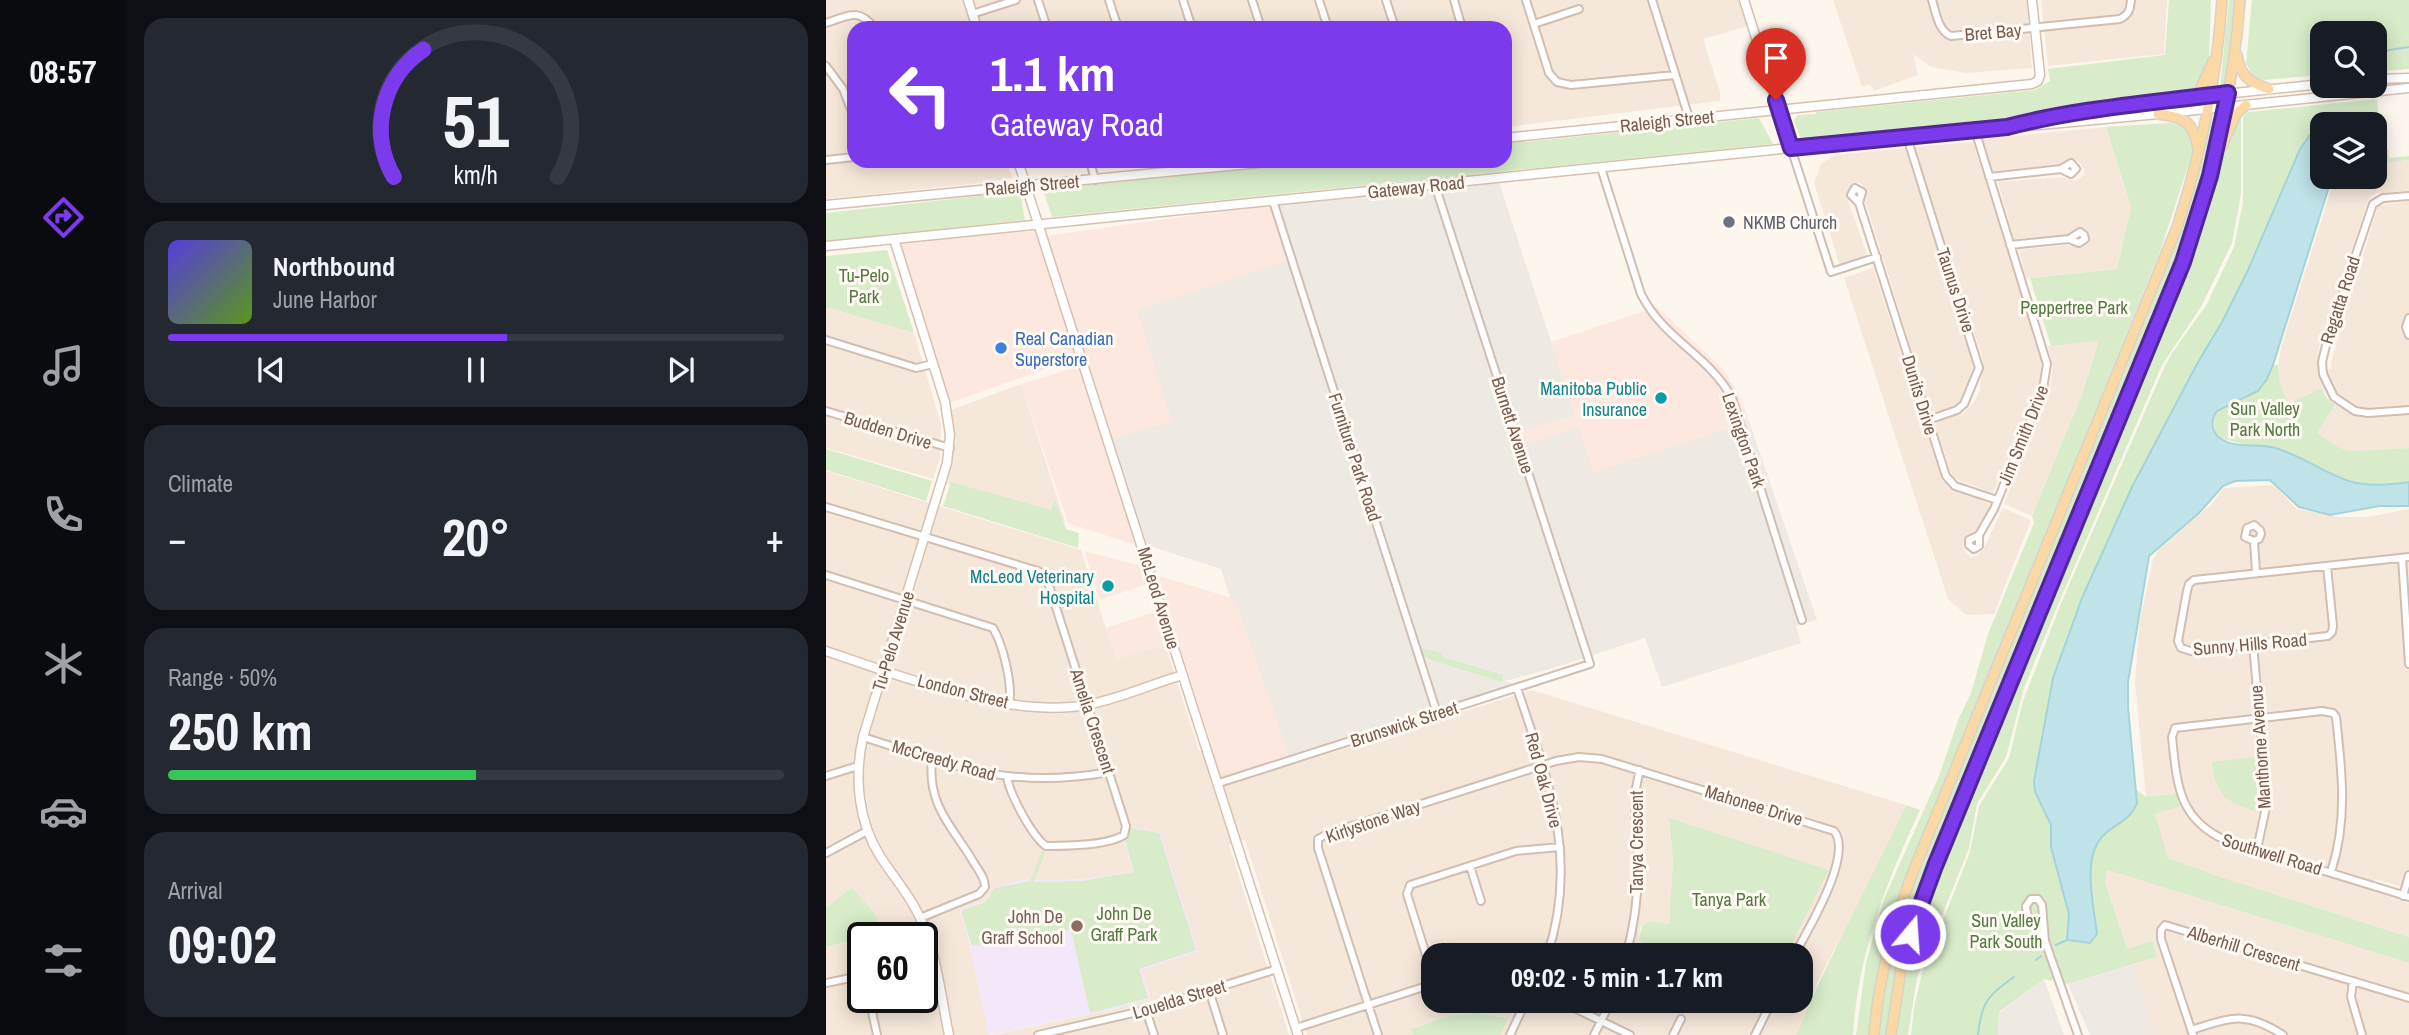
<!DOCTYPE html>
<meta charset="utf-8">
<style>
:root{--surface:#171b24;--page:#242831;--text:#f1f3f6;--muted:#9ea1a6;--line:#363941;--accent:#7c3aed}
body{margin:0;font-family:"Archivo Narrow",sans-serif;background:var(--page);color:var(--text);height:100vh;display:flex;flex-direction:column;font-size:26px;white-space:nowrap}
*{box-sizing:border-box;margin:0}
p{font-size:23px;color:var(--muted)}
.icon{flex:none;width:38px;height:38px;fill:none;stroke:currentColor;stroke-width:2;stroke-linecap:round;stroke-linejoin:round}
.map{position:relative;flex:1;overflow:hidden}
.panel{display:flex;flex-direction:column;gap:18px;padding:18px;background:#0d0f14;width:700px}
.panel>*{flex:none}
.top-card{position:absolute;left:21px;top:21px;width:665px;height:147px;border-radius:21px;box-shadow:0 4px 18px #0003;background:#7c3aed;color:#fff;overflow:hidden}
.tools{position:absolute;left:1484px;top:21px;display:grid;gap:14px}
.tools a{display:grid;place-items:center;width:77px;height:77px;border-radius:14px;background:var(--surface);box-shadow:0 4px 18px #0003;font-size:35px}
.speed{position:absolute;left:21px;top:922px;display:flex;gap:14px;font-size:35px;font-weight:700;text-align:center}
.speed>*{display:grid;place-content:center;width:91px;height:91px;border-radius:50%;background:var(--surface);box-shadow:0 4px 18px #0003;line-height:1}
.speed .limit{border:4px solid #111;border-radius:10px;background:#fff;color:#111}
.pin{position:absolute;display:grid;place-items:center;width:60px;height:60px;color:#fff;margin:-72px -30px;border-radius:50% 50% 50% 0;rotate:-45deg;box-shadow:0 0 7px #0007}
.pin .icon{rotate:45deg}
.me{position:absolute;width:77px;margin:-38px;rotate:18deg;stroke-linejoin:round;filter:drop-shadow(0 0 5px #0008)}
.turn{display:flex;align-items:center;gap:24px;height:147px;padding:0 28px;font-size:32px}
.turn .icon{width:91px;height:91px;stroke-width:2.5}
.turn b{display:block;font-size:49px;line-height:60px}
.big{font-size:52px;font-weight:800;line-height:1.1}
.panel .widget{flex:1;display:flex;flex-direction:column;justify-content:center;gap:10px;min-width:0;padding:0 24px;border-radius:21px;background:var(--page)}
.panel .dial{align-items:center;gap:0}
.dial svg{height:182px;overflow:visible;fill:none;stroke:var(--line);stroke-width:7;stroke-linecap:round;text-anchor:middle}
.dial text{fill:var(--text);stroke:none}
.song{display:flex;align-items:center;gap:21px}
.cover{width:84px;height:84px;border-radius:10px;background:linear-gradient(135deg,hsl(250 70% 55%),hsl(90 70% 35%))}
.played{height:7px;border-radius:4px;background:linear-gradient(90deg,var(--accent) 55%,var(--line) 55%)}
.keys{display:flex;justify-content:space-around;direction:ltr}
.heat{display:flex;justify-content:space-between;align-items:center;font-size:38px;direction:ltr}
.charge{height:10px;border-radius:5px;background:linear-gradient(90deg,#34c759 50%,var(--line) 0)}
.trip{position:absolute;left:595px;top:943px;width:392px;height:70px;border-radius:21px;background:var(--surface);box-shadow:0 4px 18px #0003;font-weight:800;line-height:70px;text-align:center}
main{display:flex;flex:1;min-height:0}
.dock{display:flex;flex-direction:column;width:126px;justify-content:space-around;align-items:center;background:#090b0e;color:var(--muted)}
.dock .icon{width:49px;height:49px}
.dock .current{color:var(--accent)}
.dock b{font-size:32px;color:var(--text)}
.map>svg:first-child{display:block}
</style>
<main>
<nav class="dock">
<b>08:57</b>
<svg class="icon current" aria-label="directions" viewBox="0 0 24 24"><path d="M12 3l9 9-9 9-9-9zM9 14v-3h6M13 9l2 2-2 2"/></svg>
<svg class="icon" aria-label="music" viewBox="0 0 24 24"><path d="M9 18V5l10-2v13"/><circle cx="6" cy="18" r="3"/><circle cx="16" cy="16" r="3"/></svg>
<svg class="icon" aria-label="phone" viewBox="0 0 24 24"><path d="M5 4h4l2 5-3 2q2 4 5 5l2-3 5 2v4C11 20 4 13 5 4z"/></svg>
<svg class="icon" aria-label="climate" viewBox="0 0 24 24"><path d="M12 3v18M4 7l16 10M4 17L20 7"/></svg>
<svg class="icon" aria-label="car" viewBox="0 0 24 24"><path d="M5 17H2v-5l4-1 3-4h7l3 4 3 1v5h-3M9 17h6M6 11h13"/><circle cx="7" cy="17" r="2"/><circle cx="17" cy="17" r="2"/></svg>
<svg class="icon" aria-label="filters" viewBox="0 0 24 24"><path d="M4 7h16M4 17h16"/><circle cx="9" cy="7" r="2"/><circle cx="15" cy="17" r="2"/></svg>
</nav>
<section class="panel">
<div class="widget dial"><svg viewBox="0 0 100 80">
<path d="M14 69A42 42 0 1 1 86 69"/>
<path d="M14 69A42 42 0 0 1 27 13" stroke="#7c3aed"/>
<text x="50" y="56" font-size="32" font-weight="700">51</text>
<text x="50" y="72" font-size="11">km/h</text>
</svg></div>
<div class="widget">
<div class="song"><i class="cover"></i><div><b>Northbound</b><p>June Harbor</p></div></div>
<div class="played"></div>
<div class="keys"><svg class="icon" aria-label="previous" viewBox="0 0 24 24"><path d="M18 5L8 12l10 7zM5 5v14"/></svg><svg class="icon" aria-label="pause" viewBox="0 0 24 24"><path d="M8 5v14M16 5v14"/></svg><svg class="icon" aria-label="next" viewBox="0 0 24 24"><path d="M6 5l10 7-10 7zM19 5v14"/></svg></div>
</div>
<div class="widget"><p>Climate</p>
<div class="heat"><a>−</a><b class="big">20°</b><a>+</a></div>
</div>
<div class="widget"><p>Range · 50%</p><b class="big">250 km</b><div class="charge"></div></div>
<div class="widget"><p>Arrival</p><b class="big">09:02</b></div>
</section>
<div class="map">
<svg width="1583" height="1035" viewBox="0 0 1583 1035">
<rect width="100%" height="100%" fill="#fdf6ec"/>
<!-- residential -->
<path fill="#f5e8da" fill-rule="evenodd" d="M0 0H920L926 25 877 39 894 92V101L679 127V28H28V161H180L186 178 155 183 0 199Z
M1007 0H1201L1206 68 1140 73 1105 67 1087 54 1092 75 1048 91 1044 84 1036 87Z
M1215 0H1341L1338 54 1222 66Z
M1280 127 1305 207 1291 269 1200 278 1193 250 1240 245 1256 248 1263 238 1259 232 1252 229 1238 236 1188 239 1172 182 1235 177 1249 181 1258 175V170L1254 163 1246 158 1233 165 1165 171 1155 139Z
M1147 142 1216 361 1214 387 1167 493 1127 478 1109 425 1114 420 1138 413 1148 402 1154 390 1157 360 1088 147Z
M1079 148 1147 361 1146 380 1140 395 1129 406 1108 412 1104 411 1040 203 1038 187 1033 182 1028 184 1021 198 1041 254 1014 266 988 183 995 164 1009 155Z
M1583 160V191L1550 193 1543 198 1493 347 1492 361 1494 373 1505 369 1506 358 1552 206 1583 201V448L1524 451 1514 448 1491 433 1509 405 1495 388 1462 404 1454 383 1452 365 1456 344 1508 181 1513 177H1549V164Z
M271 161H327L274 169Z
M1047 268 1116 480 1123 485 1163 504V511L1153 531 1146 533 1139 539 1137 546 1140 553 1145 557 1150 556 1157 550 1177 508 1205 520 1168 614 1140 615 1122 599 1018 278Z
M0 307 88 333 115 424 114 458 107 479 0 448Z
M1274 340 1257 392 1206 516 1178 504 1225 383 1227 366 1222 346Z
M195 384 239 522 121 484 130 440 125 410Z
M0 471 255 550 290 659 339 644 373 751 454 728 466 765 706 690 1080 805 1051 868 993 979 970 1035H675L681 1018 649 1013 637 1014 585 1029 587 1035H481L419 840 403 845 463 1035H166L292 1008 324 998 315 970 372 951 304 828 298 839 308 872 260 879 208 881 166 893 159 900 134 910 143 941 163 1035H0V947L37 939V998H96V938H60L47 911 26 887 0 908ZM843 819 1002 870 960 955 975 956V1001H938L933 1010 912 1001H607V956L837 955 838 952 815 942 813 937 814 927 823 923 843 924 847 860Z
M1448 485 1471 509 1512 517H1541L1583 509V889L1549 879 1546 891 1583 903V937L1395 877 1342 858 1328 814 1355 806 1320 797 1309 683 1313 625 1327 559 1333 549 1386 504 1398 488Z
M1281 870 1583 963V1035H1328L1306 965 1331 957 1301 950 1279 882Z"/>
<!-- commercial -->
<path fill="#fde8e0" d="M445 204 462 260 347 421 285 439 220 236Z
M211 231 251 358 123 403 74 242Z
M831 307 897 369 913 394 923 421 767 472 698 445 694 432 749 415 725 342Z
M254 366 313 546 242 523 195 384Z
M258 551 316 566 321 584 274 600Z
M331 575 409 599 463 756 395 775Z
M328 612 339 644 290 660 280 628Z"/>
<!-- industrial -->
<path fill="#efe9e4" d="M673 182 749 415 694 432 698 445 752 427 767 472 923 421 991 620 970 626 975 643 836 687 819 638 721 670 679 681 690 685 463 756 409 600 404 598 395 569 321 545 285 439 346 421 311 310 468 258 451 204Z
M1306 965 1328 1035H1264L1242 984Z
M1218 979 1238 1035H1172L1173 1013Z"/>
<!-- education -->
<path fill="#f3e8fa" d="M304 827 334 832 372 951 315 970 324 999 292 1008 163 1035 143 941 134 910 159 900 166 893 168 887 194 880 260 879 307 872 298 839Z"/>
<!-- green -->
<path fill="#d8ecc9" d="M1343 0H1385L1383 62 1374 84 1365 94 1194 121 1146 126 1145 124 1124 126V129L976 143 968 120 972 115 990 114V112L1209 90 1224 81 1222 69 1339 55Z
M1403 0H1409L1402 74 1397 87H1394Z
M1426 0H1583V69L1549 72V33H1496V75L1437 80 1426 75 1420 63Z
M1551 99 1555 149H1562L1563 158 1583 156V160L1549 164V124L1519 121 1496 124V128L1484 135 1467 163 1422 270 1396 322 1371 364 1306 487 1240 638 1227 678 1215 737 1209 792 1225 825V847L1243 914 1241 939 1271 934C1267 906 1255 858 1278 834 1296 816 1311 823 1311 790L1320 797 1350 794 1355 806 1329 814 1342 858 1395 877 1583 937V963L1281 870 1279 882 1301 949 1326 941 1331 957 1242 984 1218 979 1173 1012 1172 1035H1085L1088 1008 1096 973 1144 852 1153 806 1183 758 1197 701 1236 601 1338 368 1346 353 1381 304 1408 247 1417 202V117L1422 112Z
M1390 114 1392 116C1389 161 1365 217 1353 262L1075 952 1062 1035H1051L1055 998 1074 919 1343 259 1366 190 1383 125Z
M1413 115 1415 116V194L1406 243 1375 307 1336 365 1231 607 1198 688 1180 757 1151 804 1143 848 1091 978 1082 1035H1071C1076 988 1086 942 1102 897L1368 252C1384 207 1393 158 1413 115Z
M933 118 947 144 226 217 217 189 504 161H679V144Z
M1358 122 1362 126 1368 148 1335 249 1067 910 1049 983 1042 1035H1030L1040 963 1058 899 1113 776 1133 718 1145 693 1162 634 1208 523 1206 516 1257 392 1273 341 1225 346 1204 278 1291 269 1305 207 1280 127 1343 123 1354 125Z
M189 192 195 196 199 220 0 241V213Z
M61 250 88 333 0 307V256Z
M1447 365H1452L1454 383 1462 404 1495 388 1501 398 1509 405 1491 433 1514 448 1524 451 1583 448V482L1559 485 1536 484 1523 481 1487 464 1394 438 1389 432 1387 416C1394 407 1402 406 1412 402 1429 396 1440 381 1447 365Z
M0 449 106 481 100 501 0 470Z
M125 482 225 510 229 500 240 529 253 533 252 548 117 506Z
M596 648 616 653V657L677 675 676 682 605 660 596 655 594 650Z
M1430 757 1433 812C1400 802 1390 797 1386 762Z
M1080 805 1094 810C1060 883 1032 954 1027 1035H970C1003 957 1044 882 1080 805Z
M843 818 1003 870 960 955H837L838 952 818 947 813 937 816 926 823 921 843 924 847 860Z
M304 828 333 833 370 950 313 969 322 998 264 1013 245 930 146 946 135 911 159 902 169 888 204 881 217 849 220 850 208 882 256 881 308 872 299 839Z
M26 887 47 911 60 938H37L0 947V908Z
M649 1013 682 1018 675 1035H587L585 1029 625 1016Z"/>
<!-- water -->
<path fill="#bfe3e8" stroke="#a5d3da" stroke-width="2" d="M1496 128V177H1508L1505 180 1447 365 1441 379 1432 391 1391 411C1384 420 1385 432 1395 439 1411 449 1432 443 1449 448 1475 455 1498 473 1523 481 1542 487 1564 485 1583 482V506H1553L1504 515 1473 507 1444 480 1409 481 1397 486 1373 513 1323 556 1302 682V707L1311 803C1305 819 1293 822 1280 833 1254 854 1268 906 1271 934L1264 943 1241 940 1243 914 1225 847V825L1209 792 1208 781 1227 678 1256 598 1306 487 1371 364 1396 322 1422 270 1474 149 1484 135Z"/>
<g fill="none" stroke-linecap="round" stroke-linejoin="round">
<!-- stream -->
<path stroke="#a5d3da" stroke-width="2" d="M1557 51 1583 47
M1230 945 1241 940
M1210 960 1215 956
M1152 1035C1155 1003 1162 995 1188 977"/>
<!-- street casing -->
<g stroke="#d1beb0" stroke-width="10">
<path id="street" d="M212 0 221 28
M283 0 292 28
M357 0 366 28
M426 0 435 28
M493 0 502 28
M560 0 569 28
M628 0 636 28
M700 0 723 73 731 82 745 85 849 75
M826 0 863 118
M1106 0C1110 12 1112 31 1125 36L1294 19C1303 14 1304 10 1305 0
M146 14 190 0
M0 23C23 16 31 7 49 28
M708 24 753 9
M0 66 17 89 28 117
M1149 130 1221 364 1217 389 1168 509 1153 535 1143 540V545L1148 549 1153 546V535
M1081 137 1153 368 1138 404 1131 410 1102 420
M965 148 1005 272 1051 257
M0 160 28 157
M264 161 269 180
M775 168 815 294C838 340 882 354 906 398L976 620
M1163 177 1235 169 1245 163 1250 169 1245 174 1235 169
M1583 196 1557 198 1547 204 1502 337 1496 362 1497 374 1508 397 1529 411 1542 413 1583 410
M447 201 611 713
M1033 203 1025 195 1029 188 1036 192 1033 203 1120 476 1129 486 1171 500
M1184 245 1243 239 1254 232 1258 235 1259 239 1253 243 1243 239
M1583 318 1580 327 1583 335
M0 340 90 368 107 364
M0 411 124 448
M0 507 212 571 220 576 300 826 298 835C283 845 240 846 220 846 206 836 184 795 181 777
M1428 541 1433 539 1435 534 1434 530 1428 525 1421 528 1419 537 1428 541 1430 572
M1576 558 1583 664
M1501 566 1507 626 1506 632 1502 636 1365 651 1355 648 1352 641 1361 591 1363 584 1368 580 1583 557
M0 575 167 628C177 645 187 685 183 704
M1427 644 1441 803 1431 849
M691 688C722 781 754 857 721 956
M37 737C129 766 184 790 283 772
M0 776 32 766
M393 783 764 664 609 185
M0 853 41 831
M644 866 655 901
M1505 872C1522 821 1516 770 1510 717L1507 713 1496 711 1349 728 1346 737C1351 784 1352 820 1401 841L1583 897
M1577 896 1583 875
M94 918 153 894 159 887C159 878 153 871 148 863 127 827 101 806 106 760
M1219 941 1201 914 1200 906 1205 899H1212L1216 905 1219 941 1252 1035
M800 956C808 927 812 898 812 868 812 834 804 803 814 770
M607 977 581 894 584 885 690 851 734 847
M1527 981 1525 997 1536 1035
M0 983 29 977 37 979
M383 990 397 1035
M43 998 51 1035
M734 1001 804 1035
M320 1010 328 1035
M470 1028 607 984
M1365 1030C1405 1018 1419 1010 1457 1035
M212 1035 320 1010 451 969
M552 1035 492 848V839L501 834 730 761 753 757 776 759 1008 831C1028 855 981 931 968 956
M684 1035 700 1001
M768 1035 785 1001
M847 1035 855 1019
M929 1035 946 1001
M1367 1035 1335 939V930L1339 925 1583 998"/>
</g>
<!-- secondary casing -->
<g stroke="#d6c0b0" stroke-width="11">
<path id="secondary" d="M142 0 151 28
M918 0 965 148
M1549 79 1583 78
M1197 122 1320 102 1496 84
M679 138 1206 84 1212 81 1214 75 1206 0
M192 161 472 1035
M0 205 453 161
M68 239 119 402 124 435 121 463 37 737C28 777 32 821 54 856 68 878 85 896 95 920 111 955 115 997 123 1035
M0 246 965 148 1332 114 1583 88
M0 651C74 676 183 719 260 705 293 699 325 684 357 675"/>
</g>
<!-- primary casing -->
<g stroke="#dad1cd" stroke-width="12">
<path id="primary" d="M1411 55C1415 76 1422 82 1443 89
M1365 98 1374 90 1387 61
M1332 114C1359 118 1367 120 1372 149
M1396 146 1410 114 1420 105
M1048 1035C1052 980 1066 929 1085 877L1351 227C1375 153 1391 78 1396 0
M1065 1035 1076 963 1094 902 1342 298C1380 202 1407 103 1414 0"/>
</g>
<!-- street -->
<use href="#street" stroke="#fff" stroke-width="6"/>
<!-- secondary -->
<use href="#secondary" stroke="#fff" stroke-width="8"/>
<!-- primary -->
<use href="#primary" stroke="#fbd9a5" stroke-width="9"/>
</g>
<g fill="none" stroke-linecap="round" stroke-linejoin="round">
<!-- route casing -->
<g stroke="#51269a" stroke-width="18">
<path id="route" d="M950 100 965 148 1181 127C1254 108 1328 103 1402 93L1384 176 1357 262 1109 866 1084 934"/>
</g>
<!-- route -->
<use href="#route" stroke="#7c3aed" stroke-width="12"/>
</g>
<!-- markers -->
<circle fill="#6b7280" stroke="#fffaf3" stroke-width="2.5" cx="903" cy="222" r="7"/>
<circle fill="#3f7fe0" stroke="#fffaf3" stroke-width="2.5" cx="175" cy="348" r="7"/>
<g fill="#0f9aa8" stroke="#fffaf3" stroke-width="2.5">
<circle cx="835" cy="398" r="7"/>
<circle cx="282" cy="586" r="7"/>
</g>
<circle fill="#8d6e63" stroke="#fffaf3" stroke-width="2.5" cx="251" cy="926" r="7"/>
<g text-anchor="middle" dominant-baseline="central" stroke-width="6" stroke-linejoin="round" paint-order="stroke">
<!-- street labels -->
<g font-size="18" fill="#7a5c4d" stroke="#fffaf3">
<text transform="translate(1167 32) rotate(-5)">Bret Bay</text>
<text transform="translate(841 121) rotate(-6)">Raleigh Street</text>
<text transform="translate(206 185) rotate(-5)">Raleigh Street</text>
<text transform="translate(590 187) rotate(-6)">Gateway Road</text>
<text transform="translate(1130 290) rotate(72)">Taunus Drive</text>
<text transform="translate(1514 300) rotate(-72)">Regatta Road</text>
<text transform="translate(1094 395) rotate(73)">Dunits Drive</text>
<text transform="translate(687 425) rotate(72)">Burnett Avenue</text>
<text transform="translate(62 430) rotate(17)">Budden Drive</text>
<text transform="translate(1197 435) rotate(-68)">Jim Smith Drive</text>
<text transform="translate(918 440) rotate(71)">Lexington Park</text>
<text transform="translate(529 457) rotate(72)">Furniture Park Road</text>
<text transform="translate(333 598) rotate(73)">McLeod Avenue</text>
<text transform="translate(67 641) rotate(-73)">Tu-Pelo Avenue</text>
<text transform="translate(1424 644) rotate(-5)">Sunny Hills Road</text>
<text transform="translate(137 691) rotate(14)">London Street</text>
<text transform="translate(267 721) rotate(72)">Amelia Crescent</text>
<text transform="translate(578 724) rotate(-18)">Brunswick Street</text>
<text transform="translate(1434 747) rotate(-94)">Manthorne Avenue</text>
<text transform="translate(118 760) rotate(16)">McCreedy Road</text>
<text transform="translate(718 780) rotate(75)">Red Oak Drive</text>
<text transform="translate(928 805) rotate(17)">Mahonee Drive</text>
<text transform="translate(547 821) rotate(-19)">Kirlystone Way</text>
<text transform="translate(810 842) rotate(-90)">Tanya Crescent</text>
<text transform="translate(1446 854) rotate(17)">Southwell Road</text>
<text transform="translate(1418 948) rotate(17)">Alberhill Crescent</text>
<text transform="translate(353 999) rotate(-17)">Louelda Street</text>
</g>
<!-- worship labels -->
<g font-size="18" fill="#5b616d" stroke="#fffaf3" text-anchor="start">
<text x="917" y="222">NKMB Church</text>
</g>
<!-- park labels -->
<g font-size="18" fill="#537a41" stroke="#fffaf3">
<text x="38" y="275">Tu-Pelo<tspan x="38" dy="21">Park</tspan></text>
<text x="1248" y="307">Peppertree Park</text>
<text x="1439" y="408">Sun Valley<tspan x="1439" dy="21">Park North</tspan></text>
<text x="903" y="899">Tanya Park</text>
<text x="298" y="913">John De<tspan x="298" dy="21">Graff Park</tspan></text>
<text x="1180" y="920">Sun Valley<tspan x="1180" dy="21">Park South</tspan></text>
</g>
<!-- shop labels -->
<g font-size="18" fill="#366cbe" stroke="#fffaf3" text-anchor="start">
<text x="189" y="338">Real Canadian<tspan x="189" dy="21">Superstore</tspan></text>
</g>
<!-- culture labels -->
<g font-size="18" fill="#0d838f" stroke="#fffaf3" text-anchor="end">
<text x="821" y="388">Manitoba Public<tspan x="821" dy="21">Insurance</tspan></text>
<text x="268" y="576">McLeod Veterinary<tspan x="268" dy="21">Hospital</tspan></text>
</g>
<!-- education labels -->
<g font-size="18" fill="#785e54" stroke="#fffaf3" text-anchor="end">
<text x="237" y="916">John De<tspan x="237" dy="21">Graff School</tspan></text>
</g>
</g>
</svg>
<div class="tools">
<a><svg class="icon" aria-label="search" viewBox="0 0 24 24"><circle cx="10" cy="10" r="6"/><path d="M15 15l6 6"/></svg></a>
<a><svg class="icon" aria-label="layers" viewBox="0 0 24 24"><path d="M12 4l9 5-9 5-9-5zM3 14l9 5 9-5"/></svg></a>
</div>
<div class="speed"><div class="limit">60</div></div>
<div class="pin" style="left:950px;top:100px;background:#d93025"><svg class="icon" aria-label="arrive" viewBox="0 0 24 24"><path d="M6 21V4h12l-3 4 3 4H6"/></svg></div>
<svg class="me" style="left:1084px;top:934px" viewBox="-20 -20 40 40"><circle r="17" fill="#7c3aed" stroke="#fff" stroke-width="3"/><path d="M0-11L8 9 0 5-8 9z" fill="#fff"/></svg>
<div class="trip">09:02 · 5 min · 1.7 km</div>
<div class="top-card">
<div class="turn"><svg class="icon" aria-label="left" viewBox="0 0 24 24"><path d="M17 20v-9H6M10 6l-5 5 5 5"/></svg><div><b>1.1 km</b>Gateway Road</div></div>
</div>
</div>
</main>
